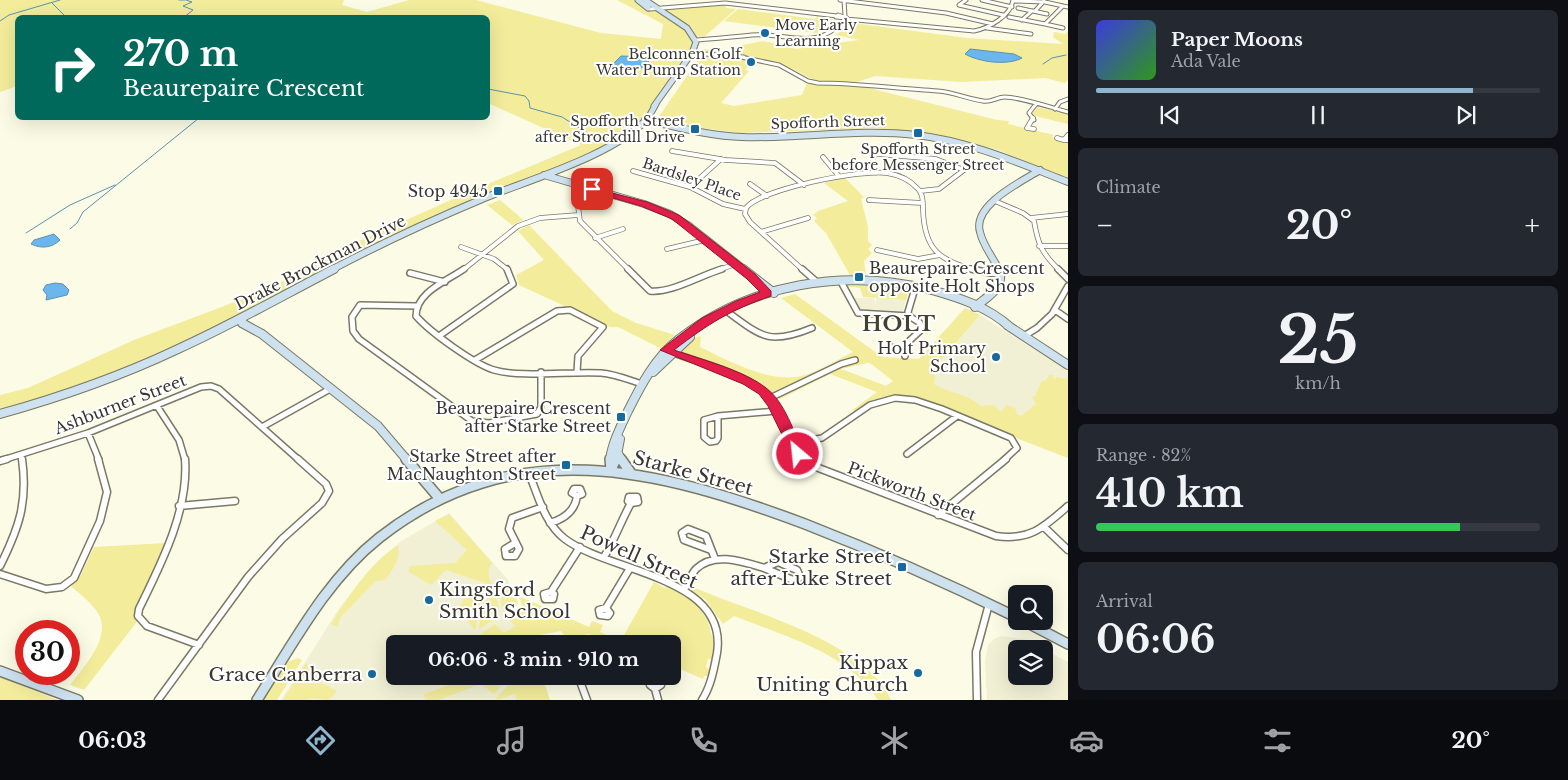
<!DOCTYPE html>
<meta charset="utf-8">
<style>
:root{--surface:#171b24;--page:#242831;--text:#f1f3f6;--muted:#9ea1a6;--line:#363941;--accent:#8eb5cd}
body{margin:0;font-family:"Libre Baskerville",serif;background:var(--page);color:var(--text);height:100vh;display:flex;flex-direction:column;font-size:19px;white-space:nowrap}
*{box-sizing:border-box;margin:0}
p{font-size:16px;color:var(--muted)}
.icon{flex:none;width:28px;height:28px;fill:none;stroke:currentColor;stroke-width:2;stroke-linecap:round;stroke-linejoin:round}
.map{position:relative;flex:1;overflow:hidden}
.details{display:flex;flex-direction:column;gap:10px;padding:10px;background:#0d0f14;width:500px}
.details>*{flex:none}
.guide{position:absolute;left:15px;top:15px;width:475px;height:105px;border-radius:8px;box-shadow:0 5px 20px #0002;background:#00695c;color:#fff;overflow:hidden}
.buttons{position:absolute;left:1008px;top:585px;display:grid;gap:10px}
.buttons a{display:grid;place-items:center;width:45px;height:45px;border-radius:8px;background:var(--surface);box-shadow:0 5px 20px #0002;font-size:25px}
.speed{position:absolute;left:15px;top:620px;display:flex;gap:10px;font-size:25px;font-weight:700;text-align:center}
.speed>*{display:grid;place-content:center;width:65px;height:65px;border-radius:50%;background:var(--surface);box-shadow:0 5px 20px #0002;line-height:1}
.speed .limit{border:8px solid #d22;background:#fff;color:#111}
.pin{position:absolute;display:grid;place-items:center;width:42px;height:42px;color:#fff;margin:-21px;border-radius:10px;box-shadow:0 2px 8px #0006}
.me{position:absolute;width:55px;margin:-28px;rotate:332deg;stroke-linejoin:round;filter:drop-shadow(0 0 4px #0008)}
.turn{display:flex;align-items:center;gap:18px;height:105px;padding:0 25px;font-size:22px}
.turn .icon{width:65px;height:65px;stroke-width:2.5}
.turn b{display:block;font-size:35px;line-height:42px}
.big{font-size:38px;font-weight:700;line-height:1.1}
.details .widget{flex:1;display:flex;flex-direction:column;justify-content:center;gap:8px;min-width:0;padding:0 18px;border-radius:8px;background:var(--page)}
.details .dial{align-items:center;gap:0}
.dial b{font-size:65px;line-height:1}
.song{display:flex;align-items:center;gap:15px}
.cover{width:60px;height:60px;border-radius:8px;background:linear-gradient(135deg,hsl(240 70% 55%),hsl(110 70% 35%))}
.played{height:5px;border-radius:2px;background:linear-gradient(90deg,var(--accent) 85%,var(--line) 85%)}
.keys{display:flex;justify-content:space-around;direction:ltr}
.heat{display:flex;justify-content:space-between;align-items:center;font-size:28px;direction:ltr}
.charge{height:8px;border-radius:4px;background:linear-gradient(90deg,#34c759 82%,var(--line) 0)}
.trip{position:absolute;left:386px;top:635px;width:295px;height:50px;border-radius:8px;background:var(--surface);box-shadow:0 5px 20px #0002;font-weight:700;line-height:50px;text-align:center}
.tab-bar{display:flex;height:80px;justify-content:space-around;align-items:center;background:#090b0e;color:var(--muted)}
.tab-bar .icon{width:35px;height:35px}
.tab-bar .active{color:var(--accent)}
.tab-bar b{font-size:22px;color:var(--text)}
main{display:flex;flex:1;min-height:0}
.map>svg:first-child{display:block}
</style>
<main>
<div class="map">
<svg width="1068" height="700" viewBox="0 0 1068 700">
<rect width="100%" height="100%" fill="#fcfbe5"/>
<!-- built -->
<path fill="#f1f0d4" d="M853 298H874L876 304V298L906 300 903 311 859 309Z
M980 315 1068 371V377L1013 424 919 387Z
M449 513 509 581 510 594 529 644H395V676H539L547 700H281L340 607 367 573 400 542Z
M1002 636 1024 639 1042 649H1016V676H1044V650L1068 662V700H987L985 662 988 645 994 639Z"/>
<!-- green -->
<path fill="#f2ec9b" fill-rule="evenodd" d="M0 0H344L342 5 367 12 409 0H476L601 33 661 39 663 24 617 0H638L650 9 681 24 696 45 646 116 631 130 597 150 448 214 150 362 0 414V395L28 388 134 340 264 291 346 247 462 195 581 145 488 103V18H18L17 86 0 92Z
M725 4 726 8 736 9 704 37 696 36 691 26 663 11 665 8Z
M738 9 815 19 817 16 835 20 832 29 824 34 724 21Z
M845 22 967 38 1063 44 1053 37 1054 32 1065 34 1068 31V80L1065 83 1045 78 962 82 875 76 857 82 815 81 795 70 772 61 703 51 704 49 724 53 738 46 763 41 796 49 859 40 836 35 842 30Z
M708 55 753 61 745 70 749 71 721 103 734 106 802 95 807 83 861 86 997 120 1009 121 1008 124 1054 135 1052 138 1068 142V178L998 150 951 137 874 128 740 133 702 128 658 118 700 57Z
M1037 107 1068 114V124L1035 116 1033 113Z
M844 177 864 197 861 199 868 227V241L872 245 868 249 872 253 864 261 866 275H850L826 233 814 221 817 218 813 215 818 211 848 201 824 183Z
M500 200 521 218 523 220 512 225 487 205Z
M529 225 612 311 636 323 675 335 662 348H660L618 327H610L519 285 516 275 544 260 518 231Z
M846 286H877L909 290 906 300 863 297 860 288Z
M795 294 882 357 919 359 965 308 980 315 938 364 936 370 930 373 935 375 934 384C948 394 969 393 980 406L994 405 1001 412 1006 405 1015 408 1017 414 1021 416 1036 404 1032 397 1035 396 1041 382 1046 380 1049 375H1053L1054 380 1056 377 1065 379 1068 377V458L915 399 882 397 860 410 851 411 877 392 830 374 780 399 753 382 677 352 692 338 701 336 700 347C727 360 770 384 801 376 819 372 837 360 853 352L781 298ZM867 363H870L893 381 886 386 841 369Z
M449 514 492 563C486 572 488 576 493 586L446 570 431 585 409 572V566L455 563 467 550 435 521Z
M166 543 136 610V623L84 690 70 685C84 666 115 635 96 610 89 601 79 593 71 586L81 575 94 547Z
M398 545C401 559 393 569 385 580L376 581 340 618 337 627 331 624C349 596 370 563 398 545Z
M654 582 666 589V586L687 595 700 605 698 607 707 619 712 636 717 638 714 659H708L706 667 711 671 710 676H704L703 679 673 666 672 644H602L600 639 589 634 567 639 561 631 529 637 531 644H489L481 634 495 624 504 633 515 626 504 614 498 588 505 592 507 590 514 591 518 604 513 609 521 633 515 614 524 611 519 596 589 627 592 621 603 625 600 632 615 639 623 637Z
M693 587C750 612 865 641 891 700H878C846 651 785 637 734 616L723 624 705 599 692 591Z
M471 591 481 605 475 630 468 622 474 613 458 607Z
M495 593C502 614 496 619 479 629L482 604 480 600H487Z
M298 658 302 660 277 700H263L288 662Z
M306 662 308 668 316 675 314 679 337 691 329 700 312 698 306 700H283Z
M472 676H492L498 683 495 676H542L550 700H516L515 694 497 700 496 698 512 681 508 678 494 694 481 684 438 700H426L423 695Z
M0 678 5 679 58 700H0Z"/>
<!-- water -->
<path fill="#6bb7ed" stroke="#5c91b4" d="M970 49 1014 54 1022 58C1007 66 979 62 965 54Z
M621 56 649 57 648 66 640 68 614 66V63Z
M54 234 60 240C52 248 41 249 31 244L34 240Z
M55 283 63 284 69 290 67 295 46 300 47 295 43 290 46 285Z"/>
<g fill="none" stroke-linecap="round" stroke-linejoin="round">
<!-- stream -->
<path stroke="#5c91b4" stroke-width="1" d="M179 0H185
M52 3 67 18
M183 18 193 10 183 6 192 2 186 0
M0 21 9 15 60 0
M1043 64 1052 58 1066 55
M488 89 525 96 529 101 530 108 562 117 589 134
M70 229 77 223 83 212 199 118
M26 233 70 205 115 185"/>
<!-- street-far3 casing -->
<g stroke="#7a7966" stroke-width="5">
<path id="street-far3" d="M840 0 946 13 993 24
M844 0 845 16
M966 0 959 5 1003 15
M982 0 1012 7
M1014 1 1045 2 1068 7
M1063 6 1045 24 1063 28
M1018 8 1032 11 1022 20
M650 9 725 3 837 16
M1033 11 1047 14
M1035 11 1044 1
M838 15 847 18 836 17Z
M1009 17 1045 24
M846 19 974 31C989 28 1011 16 1013 0
M987 28 1031 34
M695 40C714 39 733 37 752 35 788 32 816 53 845 19
M692 53 744 57
M741 57 779 65 808 81 818 83
M817 83C858 83 898 89 938 91 953 92 968 99 983 101 990 103 997 97 1005 97 1020 97 1052 108 1068 112
M1055 109 1060 102 1068 99
M1034 120 1029 113 1036 104"/>
</g>
<!-- street-far2 casing -->
<g stroke="#7a7966" stroke-width="5.5">
<path id="street-far2" d="M1033 118 1027 128 1034 129
M1068 135 1064 140H1068
M1057 138 1064 140
M672 151 726 160 775 163 804 185
M823 157 838 175
M633 171 690 187 723 204 745 209
M876 173 872 156 878 154 936 159 964 170 939 189 920 191
M750 184 767 196
M690 187 721 159
M592 189 578 206 580 221 629 270
M869 200 922 203
M995 201 1023 213 1034 221C1038 245 1042 253 1059 270
M1031 218 1068 214
M761 232 808 218
M595 238 623 229
M1039 246H1068
M461 247 494 259 508 270
M667 249 705 240
M877 250 918 259 940 255
M463 270 518 226 540 218 578 215
M718 270 736 264
M803 270 750 222 745 214 746 208C760 189 862 169 887 173 899 175 909 179 917 188 923 193 923 202 923 209 924 249 939 261 976 270"/>
</g>
<!-- street-far1 casing -->
<g stroke="#7a7966" stroke-width="8">
<path id="street-far1" d="M464 269C447 281 416 292 416 316 430 332 474 364 494 370 521 378 572 371 601 373 615 374 629 380 642 384
M628 269 650 291C672 293 699 276 722 269
M802 269 818 283
M971 269 1001 275
M1058 269 1068 279
M410 273 445 282
M840 280 858 313 909 316 908 312 916 285
M416 306 360 305 352 317 353 331 359 339 472 421 489 423 537 414 541 407V372
M725 310C761 336 768 346 812 328
M1055 310 1068 319
M439 336 513 284 507 269
M1024 336 1037 328 1052 314 1068 286
M891 347 904 351
M671 352C704 365 752 373 774 403 787 422 790 444 806 460
M905 356 907 343 922 329 920 323 909 316
M475 360 557 311 570 310 603 327 578 356 577 372
M770 398 841 364 855 360
M157 406 179 440 185 460
M718 416V438L716 441 710 442 704 437V420Z
M718 416 777 411
M262 427 330 389
M88 433 99 460
M792 443 822 438 870 405 895 398 915 400 942 409 1011 438 1017 448 1004 460
M907 454 957 416
M21 455 22 460
M3 460 88 433 201 387 211 386 219 389 299 460"/>
</g>
<!-- street casing -->
<g stroke="#7a7966" stroke-width="9">
<path id="street" d="M185 459C189 510 161 564 139 609L138 616 147 626 199 645
M805 459 816 467 996 536C1030 541 1044 527 1068 506
M0 461 7 459
M529 473C538 496 545 524 565 539 610 573 729 576 717 653 714 669 711 686 702 700
M574 489H580L582 494 577 496 572 493Z
M629 497H637L638 502 631 503 628 501Z
M179 506 235 501
M938 515 1006 459
M550 523C564 519 575 511 577 496
M1044 527 1068 550
M515 543 505 549 506 556H515L519 549 509 529 512 518 543 507
M711 550 684 540 682 533 688 529 706 536 715 559
M604 557C615 539 621 521 631 503
M778 562 797 570 800 577 793 580 764 568Z
M0 566C19 528 28 502 22 459
M0 574 46 589 62 587 74 578 100 521 107 492 98 459
M684 590C688 584 691 574 696 569 714 551 744 562 764 568
M551 592 554 594 553 599H545L544 594Z
M551 592 580 547
M606 608 610 613 608 616 600 615 599 610Z
M606 608 630 568
M578 676 587 700
M655 679 661 685 655 689 650 685Z
M655 689 658 700
M158 700 248 577 282 539 322 503 329 491 326 484 298 459
M977 700 976 652 989 604"/>
</g>
<!-- secondary-far3 casing -->
<g stroke="#7a7966" stroke-width="7">
<path id="secondary-far3" d="M638 0 648 8
M645 0 687 28 696 42 692 53 654 106
M647 120 656 104"/>
</g>
<!-- secondary-far2 casing -->
<g stroke="#7a7966" stroke-width="8">
<path id="secondary-far2" d="M645 120C677 127 710 136 742 137 800 139 858 128 916 135 969 141 1019 163 1068 182
M544 175 644 204 670 214 689 226 745 270
M331 270C382 243 434 219 487 197 532 179 616 154 648 118
M999 270C993 257 983 246 980 232 972 205 1021 182 1040 170"/>
</g>
<!-- secondary-far1 casing -->
<g stroke="#7a7966" stroke-width="10">
<path id="secondary-far1" d="M743 269 774 293
M975 307C988 296 1005 288 999 269
M242 318V323L262 334 378 426 407 460
M1007 325 1068 365
M653 372 690 337
M0 414C61 397 121 376 178 349 231 325 282 296 334 269
M618 453 621 460
M610 460C612 443 621 426 628 411 641 385 655 358 678 340 750 283 844 268 932 290 960 298 988 307 1010 327
M616 460 620 439"/>
</g>
<!-- secondary casing -->
<g stroke="#7a7966" stroke-width="12">
<path id="secondary" d="M406 459 440 499
M610 459 611 470
M621 459 631 473
M611 470 616 459
M1024 621 1068 644
M0 671 78 700
M257 700C293 644 326 580 379 538 515 431 658 469 805 524 877 552 947 583 1016 617"/>
</g>
<!-- street-far3 -->
<use href="#street-far3" stroke="#fff" stroke-width="3"/>
<!-- street-far2 -->
<use href="#street-far2" stroke="#fff" stroke-width="4"/>
<!-- street-far1 -->
<use href="#street-far1" stroke="#fff" stroke-width="5"/>
<!-- street -->
<use href="#street" stroke="#fff" stroke-width="6"/>
<!-- secondary-far3 -->
<use href="#secondary-far3" stroke="#cde1ef" stroke-width="5"/>
<!-- secondary-far2 -->
<use href="#secondary-far2" stroke="#cde1ef" stroke-width="6"/>
<!-- secondary-far1 -->
<use href="#secondary-far1" stroke="#cde1ef" stroke-width="8"/>
<!-- secondary -->
<use href="#secondary" stroke="#cde1ef" stroke-width="9"/>
</g>
<!-- route -->
<path fill="#e11d48" stroke="#92132f" d="M589 187 647 202 679 215 755 274 771 291V296C730 310 708 324 674 350 700 359 745 371 766 388 785 402 794 433 804 454L803 457H793L768 406 759 394 743 384 660 350 702 318 736 301 760 292 747 279 672 219 641 206 589 191Z"/>
<!-- markers -->
<g fill="#166a9b" stroke="#fff" stroke-width="2">
<circle cx="765" cy="33" r="5"/>
<circle cx="751" cy="62" r="5"/>
<rect x="690" y="124" width="10" height="10" rx="2.5"/>
<rect x="913" y="128" width="10" height="10" rx="2.5"/>
<rect x="493" y="186" width="10" height="10" rx="2.5"/>
<rect x="854" y="272" width="10" height="10" rx="2.5"/>
<circle cx="996" cy="357" r="5"/>
<rect x="616" y="412" width="10" height="10" rx="2.5"/>
<rect x="561" y="460" width="10" height="10" rx="2.5"/>
<rect x="897" y="562" width="10" height="10" rx="2.5"/>
<circle cx="429" cy="600" r="5"/>
<circle cx="918" cy="673" r="5"/>
<circle cx="372" cy="674" r="5"/>
</g>
<g text-anchor="middle" dominant-baseline="central" stroke-width="4" stroke-linejoin="round" paint-order="stroke">
<!-- far-poi labels -->
<g font-size="14" fill="#38372f" stroke="#fff" text-anchor="end">
<text x="775" y="25" text-anchor="start">Move Early<tspan x="775" dy="16">Learning</tspan></text>
<text x="741" y="54">Belconnen Golf<tspan x="741" dy="16">Water Pump Station</tspan></text>
<text x="685" y="121">Spofforth Street<tspan x="685" dy="16">after Strockdill Drive</tspan></text>
<text x="918" y="149" text-anchor="middle">Spofforth Street<tspan x="918" dy="16">before Messenger Street</tspan></text>
</g>
<!-- far-street labels -->
<g font-size="14" fill="#38372f" stroke="#fff">
<text transform="translate(828 122) rotate(-2)">Spofforth Street</text>
<text transform="translate(692 179) rotate(19)">Bardsley Place</text>
</g>
<!-- poi labels -->
<g font-size="16" fill="#38372f" stroke="#fff" text-anchor="end">
<text x="488" y="191">Stop 4945</text>
<text x="869" y="268" text-anchor="start">Beaurepaire Crescent<tspan x="869" dy="18">opposite Holt Shops</tspan></text>
<text x="986" y="348">Holt Primary<tspan x="986" dy="18">School</tspan></text>
<text x="611" y="408">Beaurepaire Crescent<tspan x="611" dy="18">after Starke Street</tspan></text>
<text x="556" y="456">Starke Street after<tspan x="556" dy="18">MacNaughton Street</tspan></text>
</g>
<!-- street labels -->
<g font-size="16" fill="#38372f" stroke="#fff">
<text transform="translate(320 262) rotate(-27)">Drake Brockman Drive</text>
<text transform="translate(120 404) rotate(-21)">Ashburner Street</text>
<text transform="translate(912 491) rotate(21)">Pickworth Street</text>
</g>
<!-- near-street labels -->
<g font-size="19" fill="#38372f" stroke="#fff">
<text transform="translate(693 473) rotate(15)">Starke Street</text>
<text transform="translate(639 557) rotate(24)">Powell Street</text>
</g>
<!-- near-poi labels -->
<g font-size="19" fill="#38372f" stroke="#fff" text-anchor="end">
<text x="892" y="556">Starke Street<tspan x="892" dy="22">after Luke Street</tspan></text>
<text x="439" y="589" text-anchor="start">Kingsford<tspan x="439" dy="22">Smith School</tspan></text>
<text x="908" y="662">Kippax<tspan x="908" dy="22">Uniting Church</tspan></text>
<text x="362" y="674">Grace Canberra</text>
</g>
<!-- district labels -->
<g font-size="21" font-weight="bold" letter-spacing="1" fill="#434230" stroke="#fff">
<text x="899" y="324">HOLT</text>
</g>
</g>
</svg>
<div class="buttons">
<a><svg class="icon" aria-label="search" viewBox="0 0 24 24"><circle cx="10" cy="10" r="6"/><path d="M15 15l6 6"/></svg></a>
<a><svg class="icon" aria-label="layers" viewBox="0 0 24 24"><path d="M12 4l9 5-9 5-9-5zM3 14l9 5 9-5"/></svg></a>
</div>
<div class="speed"><div class="limit">30</div></div>
<div class="pin" style="left:592px;top:189px;background:#d93025"><svg class="icon" aria-label="arrive" viewBox="0 0 24 24"><path d="M6 21V4h12l-3 4 3 4H6"/></svg></div>
<svg class="me" style="left:798px;top:454px" viewBox="-20 -20 40 40"><circle r="17" fill="#e11d48" stroke="#fff" stroke-width="3"/><path d="M0-11L8 9 0 5-8 9z" fill="#fff"/></svg>
<div class="trip">06:06 · 3 min · 910 m</div>
<div class="guide">
<div class="turn"><svg class="icon" aria-label="right" viewBox="0 0 24 24"><path d="M7 20v-9h11M14 6l5 5-5 5"/></svg><div><b>270 m</b>Beaurepaire Crescent</div></div>
</div>
</div>
<section class="details">
<div class="widget">
<div class="song"><i class="cover"></i><div><b>Paper Moons</b><p>Ada Vale</p></div></div>
<div class="played"></div>
<div class="keys"><svg class="icon" aria-label="previous" viewBox="0 0 24 24"><path d="M18 5L8 12l10 7zM5 5v14"/></svg><svg class="icon" aria-label="pause" viewBox="0 0 24 24"><path d="M8 5v14M16 5v14"/></svg><svg class="icon" aria-label="next" viewBox="0 0 24 24"><path d="M6 5l10 7-10 7zM19 5v14"/></svg></div>
</div>
<div class="widget"><p>Climate</p>
<div class="heat"><a>−</a><b class="big">20°</b><a>+</a></div>
</div>
<div class="widget dial"><b>25</b><p>km/h</p></div>
<div class="widget"><p>Range · 82%</p><b class="big">410 km</b><div class="charge"></div></div>
<div class="widget"><p>Arrival</p><b class="big">06:06</b></div>
</section>
</main>
<nav class="tab-bar">
<b>06:03</b>
<svg class="icon active" aria-label="directions" viewBox="0 0 24 24"><path d="M12 3l9 9-9 9-9-9zM9 14v-3h6M13 9l2 2-2 2"/></svg>
<svg class="icon" aria-label="music" viewBox="0 0 24 24"><path d="M9 18V5l10-2v13"/><circle cx="6" cy="18" r="3"/><circle cx="16" cy="16" r="3"/></svg>
<svg class="icon" aria-label="phone" viewBox="0 0 24 24"><path d="M5 4h4l2 5-3 2q2 4 5 5l2-3 5 2v4C11 20 4 13 5 4z"/></svg>
<svg class="icon" aria-label="climate" viewBox="0 0 24 24"><path d="M12 3v18M4 7l16 10M4 17L20 7"/></svg>
<svg class="icon" aria-label="car" viewBox="0 0 24 24"><path d="M5 17H2v-5l4-1 3-4h7l3 4 3 1v5h-3M9 17h6M6 11h13"/><circle cx="7" cy="17" r="2"/><circle cx="17" cy="17" r="2"/></svg>
<svg class="icon" aria-label="filters" viewBox="0 0 24 24"><path d="M4 7h16M4 17h16"/><circle cx="9" cy="7" r="2"/><circle cx="15" cy="17" r="2"/></svg>
<b>20°</b>
</nav>
